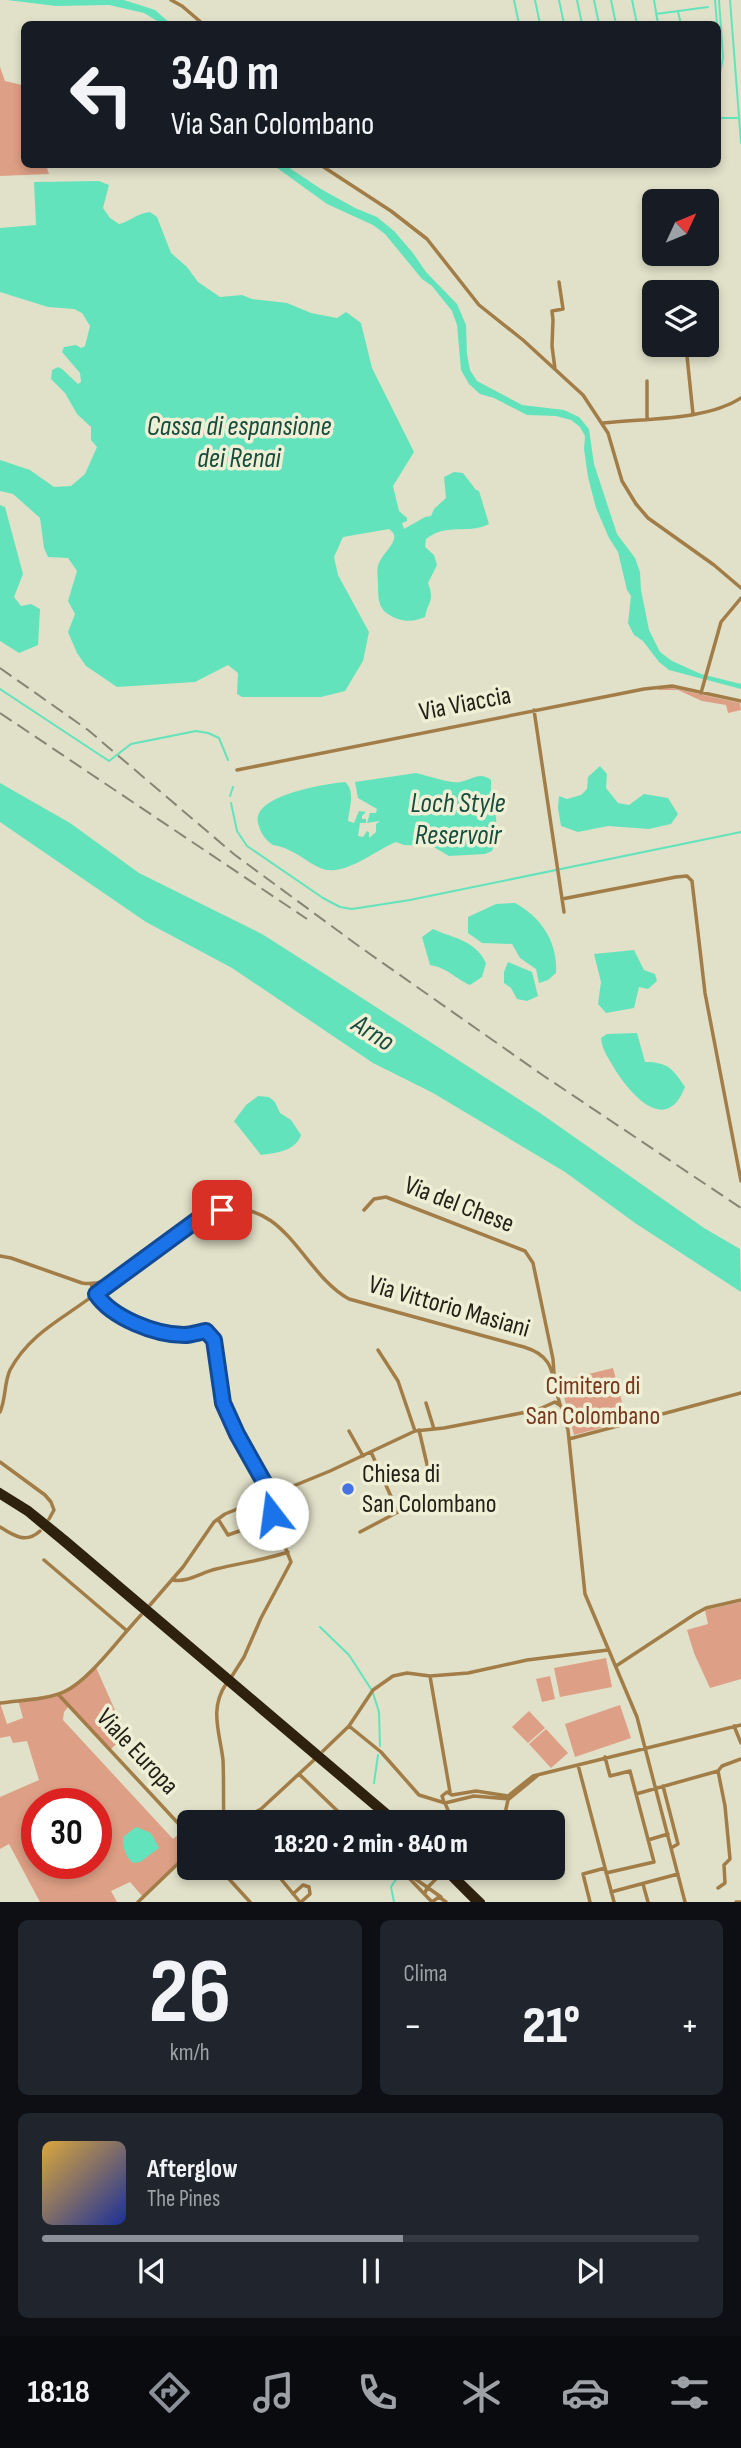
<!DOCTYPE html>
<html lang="it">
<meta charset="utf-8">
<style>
:root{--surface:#171b24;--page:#20242c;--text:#f1f3f6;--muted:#9ea1a6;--line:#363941;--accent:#8c9099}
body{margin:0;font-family:"Sofia Sans Condensed",sans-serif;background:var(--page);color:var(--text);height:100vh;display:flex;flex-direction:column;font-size:26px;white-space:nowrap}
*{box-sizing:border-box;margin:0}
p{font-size:23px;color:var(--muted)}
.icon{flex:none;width:38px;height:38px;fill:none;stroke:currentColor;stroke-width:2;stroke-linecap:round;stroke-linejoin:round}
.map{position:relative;height:1902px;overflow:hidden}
.panel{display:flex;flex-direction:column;gap:18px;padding:18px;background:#0d0f14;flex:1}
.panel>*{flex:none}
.top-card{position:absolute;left:21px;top:21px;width:700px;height:147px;border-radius:10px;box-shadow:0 4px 10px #0003;background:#171b24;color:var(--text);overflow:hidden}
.needle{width:46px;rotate:46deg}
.buttons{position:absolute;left:642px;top:189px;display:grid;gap:14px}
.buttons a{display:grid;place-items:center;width:77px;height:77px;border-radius:10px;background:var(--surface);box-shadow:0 4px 10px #0003;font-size:35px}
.speed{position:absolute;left:21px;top:1788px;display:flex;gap:14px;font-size:35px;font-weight:700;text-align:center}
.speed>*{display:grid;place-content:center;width:91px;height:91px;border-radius:50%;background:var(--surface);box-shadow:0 4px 10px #0003;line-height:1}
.speed .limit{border:10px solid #d22;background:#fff;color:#111}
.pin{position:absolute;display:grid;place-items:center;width:60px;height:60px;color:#fff;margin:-30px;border-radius:14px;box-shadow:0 4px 10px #0006}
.me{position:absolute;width:77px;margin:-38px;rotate:345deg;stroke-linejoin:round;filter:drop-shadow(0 0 5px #0008)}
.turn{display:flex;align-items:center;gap:24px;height:147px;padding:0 35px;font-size:32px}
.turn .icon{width:91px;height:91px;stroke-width:2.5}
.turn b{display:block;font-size:49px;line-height:60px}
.big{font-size:52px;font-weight:800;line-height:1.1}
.panel .tile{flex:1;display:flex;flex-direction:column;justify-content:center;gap:10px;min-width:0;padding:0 24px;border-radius:10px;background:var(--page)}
.panel .dial{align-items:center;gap:0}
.dial b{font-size:91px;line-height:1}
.song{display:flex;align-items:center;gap:21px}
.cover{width:84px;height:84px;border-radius:10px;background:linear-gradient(135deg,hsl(40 70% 55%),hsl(230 70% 35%))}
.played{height:7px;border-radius:4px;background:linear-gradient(90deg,var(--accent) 55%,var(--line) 55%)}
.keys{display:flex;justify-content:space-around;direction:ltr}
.heat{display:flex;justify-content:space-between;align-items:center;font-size:38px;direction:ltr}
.panel .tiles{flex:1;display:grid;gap:18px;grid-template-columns:1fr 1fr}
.tile:last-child{grid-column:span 2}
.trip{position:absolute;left:177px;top:1810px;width:388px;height:70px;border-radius:10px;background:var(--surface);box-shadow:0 4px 10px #0003;font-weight:800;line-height:70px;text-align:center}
.menu{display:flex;height:112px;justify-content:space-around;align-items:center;background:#090b0e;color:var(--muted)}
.menu .icon{width:49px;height:49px}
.menu .on{color:var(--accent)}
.menu b{font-size:32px;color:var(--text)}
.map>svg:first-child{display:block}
</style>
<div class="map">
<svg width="741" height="1902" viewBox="0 0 741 1902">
<rect width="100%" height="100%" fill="#e1e1c9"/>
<!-- green -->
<path fill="#dd9f85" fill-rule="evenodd" d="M0 67 5 81 22 85 24 93V164L46 165 49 174 0 176Z
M658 688H672L740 703 741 710 728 713 726 705 702 701 678 690H658Z
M613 1368 627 1421 574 1435 560 1381Z
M741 1602V1679L710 1688 694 1653 687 1630 708 1624 705 1610Z
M606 1658 612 1687 560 1697 554 1668Z
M95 1665 126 1735 110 1750 69 1706 64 1712 63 1720 173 1839 184 1830 189 1835V1853L143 1897 130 1882 111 1891 117 1902H40L9 1844 0 1849V1797L39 1780 27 1741 13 1743 10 1736 0 1738V1703L7 1724 23 1718 18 1700C57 1694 67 1694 95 1665ZM37 1804H96V1864H37Z
M550 1676 555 1699 542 1702 536 1679Z
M620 1705 631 1738 575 1757 565 1724Z
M529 1711 545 1728 528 1743 512 1727Z
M546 1729 568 1753 551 1768 529 1744Z"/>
<!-- water -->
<path fill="#63e3bc" d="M7 0H124L155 10 171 24H162L144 13 109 5 56 6Z
M273 165H285L321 189 355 208 377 217 394 231 413 253 426 272 457 304 466 325 467 354 470 370 477 381 522 405 564 410 579 417 589 429 594 464 617 534 635 558 640 572 641 590 649 630 660 652 672 661 701 674 741 684V689L669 670 659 662 643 641 634 635 628 623 631 596 627 590 618 552 609 538 596 508 588 477 584 449 585 436 580 427 571 420 556 416 527 415 494 398 480 394 469 384 461 370 457 325 452 311 432 286 422 279 385 234 373 225 327 204Z
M99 181 109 185 103 208 110 218 119 224C131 221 137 213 150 212L157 217 171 253 187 267 198 282 220 297 242 295 252 299 287 303 311 313 337 318 346 312 361 323 372 368 414 452 393 486 399 511 407 518V521L402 523 404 529 425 517 431 516 434 509 446 498 444 477 454 472 463 473 476 490 479 491 489 524C468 535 447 522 426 539L425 547 434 555 437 565 428 583C435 601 428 601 425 617 416 621 407 622 398 619 379 612 378 603 378 585 378 577 376 570 379 563 382 555 392 547 394 539 395 533 393 533 389 529L343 537 334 557 338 575 369 632 363 661 345 691 321 697H242L237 694 238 673 228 665 195 682 117 687 86 666 77 653 68 632 75 614 68 601 77 571 68 558 48 557 44 548 40 518 13 494 0 491V460L30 470 54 487 71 486 85 474 97 447 91 440V427L77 414 65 393 51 379 52 370 58 367 62 369 78 384 81 382 80 373 62 352 64 347 76 345 81 348 85 346 90 326 82 313 74 309 48 307 0 292V228L36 225 34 182Z
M0 505 5 507 23 574 14 597 21 606 31 604 40 609 38 645 19 653 0 641Z
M600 766 607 774 606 788 618 803 629 805 644 794 668 798 678 814 671 824 649 829 608 826 578 832 561 826 558 808 559 796 567 799 581 795 587 789 588 777Z
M416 773C426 775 450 784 460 782 472 780 479 771 491 780V804L496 817 497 837 492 851 485 854 449 856 432 846 404 845 396 842C373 851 341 881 316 866 302 858 289 847 273 845 265 840 260 832 258 823 252 795 325 784 345 782 356 791 349 809 348 821L354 823 359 811 366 812 362 816V819H366V823H360L358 836 363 837 367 831 369 832V838L376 832V824L380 821 367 823 370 813H376L377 809 358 798 355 782Z
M0 783 70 823 139 873 262 934 331 978 540 1113 704 1228 740 1249 741 1292 635 1223 565 1172 433 1093 373 1063 232 968 146 922 0 822Z
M515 903C541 917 558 942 556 973L548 980 539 983 536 969 520 958 512 944 482 943 468 933V917L496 904Z
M433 929C455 939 475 940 486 963L482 977 470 985C454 978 448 968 430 965L422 937Z
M634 950 644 970 655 974 657 981 648 989 639 987 634 1008 606 1013 598 1004 601 982 594 954Z
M508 962 532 972 538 996 527 1001 517 999 511 988 504 983V972Z
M637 1033 645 1062C668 1062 673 1069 685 1087 666 1136 630 1094 614 1068 608 1057 602 1050 601 1038L607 1034Z
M258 1096 269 1097 275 1102 280 1113 291 1120 301 1135C296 1151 276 1153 261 1155L234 1121 246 1105Z
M136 1827 151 1833 159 1848 140 1862 133 1863C125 1856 123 1848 123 1837Z"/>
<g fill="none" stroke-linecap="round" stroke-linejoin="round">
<!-- stream -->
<path stroke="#63e3bc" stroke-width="2" d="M514 0 519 24
M535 0 540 24
M559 0 564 24
M577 0 582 24
M594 0 599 24
M611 0 616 24
M632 0 637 24
M654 0 658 24
M715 0 717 24
M730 0 741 143
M678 12 681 24
M656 14 708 7
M718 45V71
M718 85 723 57 719 0
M718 118H737
M0 689 109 761 131 744 196 731 208 733 219 738 228 760
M230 796 233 787
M231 803 237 831 247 846 323 898 340 907 352 909 410 900 741 832
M320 1627 349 1655 371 1689
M373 1693 379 1712 380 1746
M374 1783 378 1755
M366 1811V1816L373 1822
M394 1902 391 1887 404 1867"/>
<!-- minor -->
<path stroke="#a27d47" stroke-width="3.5" d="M171 0 182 6 203 24
M319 164 391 211 427 239 479 305 523 340 583 395 608 433 622 481 636 504 648 518 714 565 741 588
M687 356 693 414
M555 369 552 346 553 320 552 311 563 309 559 282
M647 381V418
M603 423C644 418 706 421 741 398
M701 693 721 622 741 598
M534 710 564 912
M237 770 644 689 672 686 741 701
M562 899 676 877 687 876 692 881 705 993 741 1181
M364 1210 374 1199 386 1197 525 1251 533 1263 553 1359 554 1374
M204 1214 213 1207
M0 1256 11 1258 82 1283C127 1291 177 1219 223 1210 286 1199 303 1274 349 1299L524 1347C557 1357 551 1377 560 1404
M91 1284C100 1312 156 1336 184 1335 192 1335 199 1332 206 1331L211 1335 223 1403 237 1434 269 1491 272 1514 291 1562 261 1618 244 1657 232 1676
M101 1290 114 1279
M378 1350 398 1381 415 1431
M426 1403 434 1429
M537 1410 555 1402 561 1406 568 1430 585 1594 637 1717 685 1902
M0 1412C6 1399 4 1383 10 1370 31 1331 67 1317 99 1291L102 1282
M419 1430 429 1473
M349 1431 363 1456
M569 1439 741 1393
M0 1462 45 1495 51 1502 54 1510 49 1519
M218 1519 228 1535 273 1519
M0 1527C14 1536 26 1544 40 1531
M360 1532 398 1512 371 1452
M44 1560 126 1630
M173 1580C187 1583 202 1572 216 1569 240 1563 265 1560 288 1552
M150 1605 183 1567 214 1522 225 1514 330 1471 415 1431 444 1428 537 1410 552 1412 564 1422
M616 1666 695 1614 706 1608 741 1600
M430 1676 450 1792
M58 1694 189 1835
M0 1703C20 1700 45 1700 64 1692 90 1680 121 1636 141 1615
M349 1726 381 1752 419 1795 445 1803 453 1822
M734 1726 741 1743
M323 1751 349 1726 373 1690 393 1676 407 1673 430 1676 468 1673 527 1660 608 1650
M605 1757 610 1776 630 1771 654 1862 606 1873
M578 1765 614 1902
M299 1774 349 1822
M663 1786 678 1844 671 1848
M636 1794 718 1771
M444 1802 442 1796 447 1792 452 1795 476 1791 508 1796 533 1776 741 1725
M445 1803 474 1796 509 1799 537 1776
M224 1822C223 1801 224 1780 223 1760 220 1733 209 1709 226 1684
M237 1822 261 1809 314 1760
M503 1822 508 1800
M648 1840 668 1834
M218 1867 250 1902
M271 1867 300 1902
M400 1868 441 1897
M407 1876 432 1902
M643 1884 648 1902
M718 1888 725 1883 724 1865 730 1859 725 1806 718 1771 722 1766 741 1759
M611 1892 678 1874
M425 1893 427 1888 441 1874
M293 1894 303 1885 309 1887 310 1894 301 1902
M138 1902 189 1853
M432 1902 439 1897 446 1902
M590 1902 583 1874 605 1868
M736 1902H741"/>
<!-- highway -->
<path stroke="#2e210e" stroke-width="6" d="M0 1491 29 1509 65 1538 399 1822
M0 1496 27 1513 63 1543 392 1822
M440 1867 475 1902
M446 1867 482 1902"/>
<!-- rail -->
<path stroke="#868675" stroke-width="2" stroke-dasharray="14 7" stroke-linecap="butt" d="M0 668 88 730 235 855 360 947 541 1074 741 1208
M0 713 307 919"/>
</g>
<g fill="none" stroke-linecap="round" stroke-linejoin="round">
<!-- route casing -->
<g stroke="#114b97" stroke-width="18">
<path id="route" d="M222 1210 201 1217 96 1294C112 1318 156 1335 184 1335 192 1335 199 1332 206 1331L214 1340 223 1403 237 1434 269 1491 272 1514"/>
</g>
<!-- route -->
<use href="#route" stroke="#1a73e8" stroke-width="12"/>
</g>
<!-- markers -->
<circle fill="#4472e4" stroke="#efefd6" stroke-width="2.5" cx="348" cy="1489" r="7"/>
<g text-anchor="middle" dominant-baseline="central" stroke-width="7" stroke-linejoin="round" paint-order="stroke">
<!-- street labels -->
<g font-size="26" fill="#222219" stroke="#efefd6">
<text transform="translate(465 704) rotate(-11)">Via Viaccia</text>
<text transform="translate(459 1205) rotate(21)">Via del Chese</text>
<text transform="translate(449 1307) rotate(16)">Via Vittorio Masiani</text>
<text transform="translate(137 1752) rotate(47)">Viale Europa</text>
</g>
<!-- park labels -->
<g font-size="26" fill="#76391e" stroke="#efefd6">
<text x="593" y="1386">Cimitero di<tspan x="593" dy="30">San Colombano</tspan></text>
</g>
<!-- poi labels -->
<g font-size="26" fill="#222219" stroke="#efefd6" text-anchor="start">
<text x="362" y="1474">Chiesa di<tspan x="362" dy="30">San Colombano</tspan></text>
</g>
<!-- water labels -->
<g font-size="28" font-style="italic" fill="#174d3e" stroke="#efefd6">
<text x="239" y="426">Cassa di espansione<tspan x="239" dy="32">dei Renai</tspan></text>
<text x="458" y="803">Loch Style<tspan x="458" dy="32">Reservoir</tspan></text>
<text transform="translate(373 1033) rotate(32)">Arno</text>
</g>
</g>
</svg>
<div class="buttons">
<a><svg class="needle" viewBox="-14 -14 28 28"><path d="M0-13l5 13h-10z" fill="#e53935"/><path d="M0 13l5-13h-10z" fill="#9ea1a6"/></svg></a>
<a><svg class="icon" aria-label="layers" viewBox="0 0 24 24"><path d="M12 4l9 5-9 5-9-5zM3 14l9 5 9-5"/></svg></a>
</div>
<div class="speed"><div class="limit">30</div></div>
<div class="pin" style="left:222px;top:1210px;background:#d93025"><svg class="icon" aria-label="arrive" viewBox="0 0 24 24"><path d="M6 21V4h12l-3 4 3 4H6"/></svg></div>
<svg class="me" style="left:272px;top:1514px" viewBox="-20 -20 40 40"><circle r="19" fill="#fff"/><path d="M0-13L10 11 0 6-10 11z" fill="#1a73e8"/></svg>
<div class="trip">18:20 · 2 min · 840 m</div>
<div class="top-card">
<div class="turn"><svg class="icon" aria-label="left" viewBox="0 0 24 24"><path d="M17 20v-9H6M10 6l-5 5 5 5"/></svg><div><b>340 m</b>Via San Colombano</div></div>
</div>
</div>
<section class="panel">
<div class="tiles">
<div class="tile dial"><b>26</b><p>km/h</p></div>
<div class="tile"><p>Clima</p>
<div class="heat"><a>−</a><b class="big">21°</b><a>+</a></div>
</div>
<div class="tile">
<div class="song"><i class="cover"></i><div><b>Afterglow</b><p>The Pines</p></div></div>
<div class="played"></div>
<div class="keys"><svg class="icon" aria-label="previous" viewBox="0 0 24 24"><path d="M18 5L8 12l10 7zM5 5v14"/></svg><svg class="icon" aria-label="pause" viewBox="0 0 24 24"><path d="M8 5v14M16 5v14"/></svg><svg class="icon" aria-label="next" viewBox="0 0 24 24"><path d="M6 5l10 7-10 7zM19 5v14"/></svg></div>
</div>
</div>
</section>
<nav class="menu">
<b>18:18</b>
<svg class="icon on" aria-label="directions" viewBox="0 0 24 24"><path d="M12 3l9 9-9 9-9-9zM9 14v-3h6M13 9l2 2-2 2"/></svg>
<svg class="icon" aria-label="music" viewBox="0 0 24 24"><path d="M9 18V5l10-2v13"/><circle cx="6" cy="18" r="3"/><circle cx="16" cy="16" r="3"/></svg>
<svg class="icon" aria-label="phone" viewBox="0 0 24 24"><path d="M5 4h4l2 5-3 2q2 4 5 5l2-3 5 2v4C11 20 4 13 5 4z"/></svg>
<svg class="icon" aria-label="climate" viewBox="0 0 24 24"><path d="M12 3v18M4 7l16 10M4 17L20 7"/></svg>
<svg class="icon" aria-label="car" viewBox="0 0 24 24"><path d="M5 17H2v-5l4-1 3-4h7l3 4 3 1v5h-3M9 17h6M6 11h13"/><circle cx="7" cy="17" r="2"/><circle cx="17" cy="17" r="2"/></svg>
<svg class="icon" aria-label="filters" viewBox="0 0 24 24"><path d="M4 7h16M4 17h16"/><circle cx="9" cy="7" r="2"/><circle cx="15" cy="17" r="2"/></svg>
</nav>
